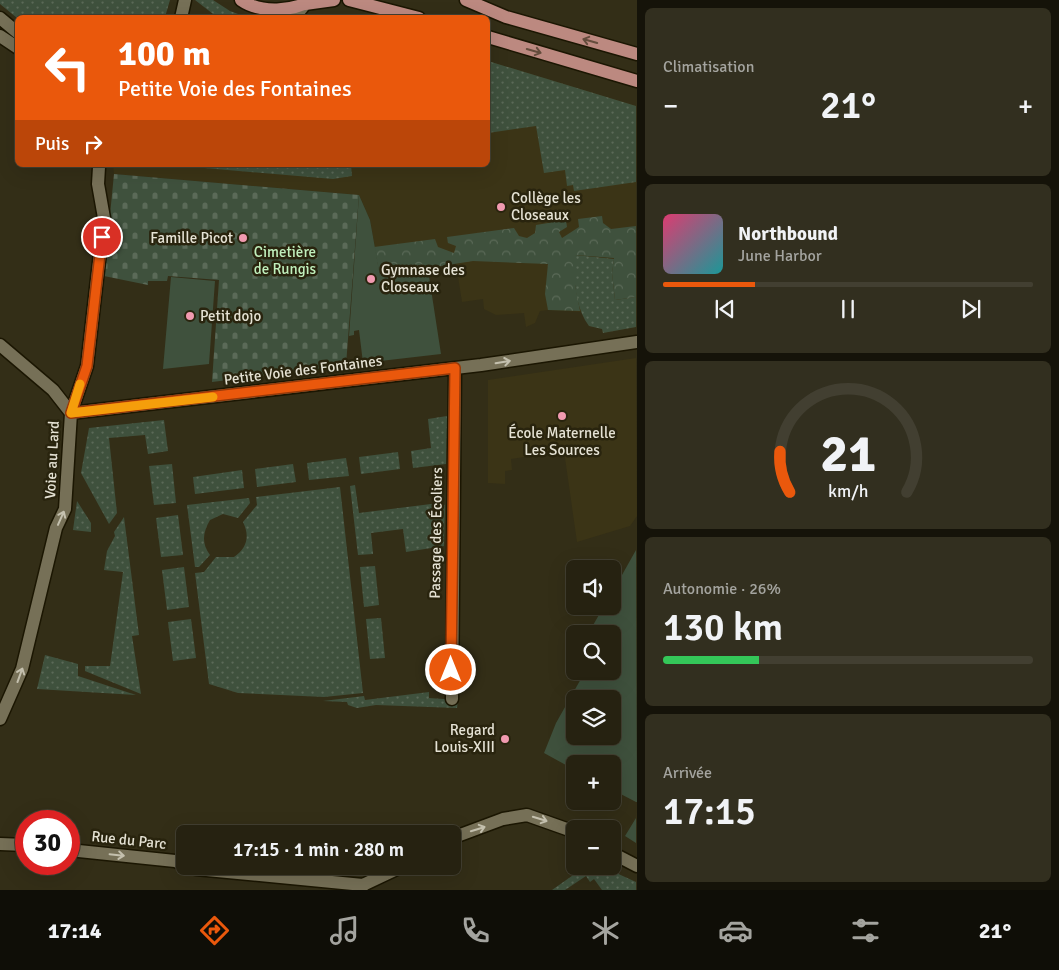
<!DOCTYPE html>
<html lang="fr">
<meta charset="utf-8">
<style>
:root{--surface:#262211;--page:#322f1f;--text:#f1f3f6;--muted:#a4a49f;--line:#423f31;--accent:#ea580c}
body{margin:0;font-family:Signika,sans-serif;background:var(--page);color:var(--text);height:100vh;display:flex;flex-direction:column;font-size:19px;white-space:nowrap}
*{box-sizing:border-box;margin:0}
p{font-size:16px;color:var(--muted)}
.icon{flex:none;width:28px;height:28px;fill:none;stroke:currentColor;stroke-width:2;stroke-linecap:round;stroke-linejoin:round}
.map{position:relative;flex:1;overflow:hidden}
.sheet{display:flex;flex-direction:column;gap:8px;padding:8px;background:#151309;width:422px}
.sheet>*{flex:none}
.banner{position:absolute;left:15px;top:15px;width:475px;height:152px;border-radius:8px;box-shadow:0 5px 20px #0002,0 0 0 1px var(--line);background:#ea580c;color:#fff;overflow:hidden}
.controls{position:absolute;left:566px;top:560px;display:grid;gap:10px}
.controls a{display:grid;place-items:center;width:55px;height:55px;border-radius:8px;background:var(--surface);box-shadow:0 5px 20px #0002,0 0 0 1px var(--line);font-size:25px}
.speed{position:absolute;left:15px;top:810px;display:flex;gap:10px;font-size:25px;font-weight:700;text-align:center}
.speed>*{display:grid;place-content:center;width:65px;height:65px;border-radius:50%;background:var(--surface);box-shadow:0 5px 20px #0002,0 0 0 1px var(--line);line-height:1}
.speed .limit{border:8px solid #d22;background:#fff;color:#111}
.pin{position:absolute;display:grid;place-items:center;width:42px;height:42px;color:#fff;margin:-21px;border:2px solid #fff;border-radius:50%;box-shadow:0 1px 5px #0007}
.me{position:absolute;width:55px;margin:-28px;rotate:0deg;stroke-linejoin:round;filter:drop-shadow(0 0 4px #0008)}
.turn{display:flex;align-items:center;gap:18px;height:105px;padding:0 20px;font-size:22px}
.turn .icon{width:65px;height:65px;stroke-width:2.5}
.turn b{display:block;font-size:35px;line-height:42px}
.then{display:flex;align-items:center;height:48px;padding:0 20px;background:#0003;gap:10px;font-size:19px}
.big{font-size:38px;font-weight:600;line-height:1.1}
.sheet .card{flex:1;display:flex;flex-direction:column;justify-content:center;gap:8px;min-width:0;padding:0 18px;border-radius:8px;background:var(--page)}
.sheet .dial{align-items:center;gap:0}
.dial svg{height:130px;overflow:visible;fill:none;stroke:var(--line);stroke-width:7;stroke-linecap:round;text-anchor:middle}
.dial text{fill:var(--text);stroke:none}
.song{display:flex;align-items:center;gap:15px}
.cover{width:60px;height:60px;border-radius:8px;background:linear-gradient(135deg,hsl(340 70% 55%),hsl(180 70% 35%))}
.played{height:5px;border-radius:2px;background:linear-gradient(90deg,var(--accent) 25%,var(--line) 25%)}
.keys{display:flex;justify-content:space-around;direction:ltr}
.heat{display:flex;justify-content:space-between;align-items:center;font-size:28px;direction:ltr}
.charge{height:8px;border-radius:4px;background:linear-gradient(90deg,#34c759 26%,var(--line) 0)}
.trip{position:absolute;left:176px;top:825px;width:285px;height:50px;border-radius:8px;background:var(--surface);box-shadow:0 5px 20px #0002,0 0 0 1px var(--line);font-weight:600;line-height:50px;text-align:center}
.tab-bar{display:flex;height:80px;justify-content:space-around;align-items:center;background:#0f0e07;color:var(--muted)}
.tab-bar .icon{width:35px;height:35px}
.tab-bar .on{color:var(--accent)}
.tab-bar b{font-size:22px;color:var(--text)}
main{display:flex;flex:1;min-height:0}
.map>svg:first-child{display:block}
</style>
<main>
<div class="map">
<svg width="637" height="890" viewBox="0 0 637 890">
<defs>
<pattern id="grass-dots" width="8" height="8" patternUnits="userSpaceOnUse" patternTransform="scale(1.25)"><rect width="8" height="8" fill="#3f513d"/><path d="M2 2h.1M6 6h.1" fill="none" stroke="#5b6a58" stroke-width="1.8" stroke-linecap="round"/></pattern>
<pattern id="forest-crowns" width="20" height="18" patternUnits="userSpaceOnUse" patternTransform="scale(1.25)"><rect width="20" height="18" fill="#3f513d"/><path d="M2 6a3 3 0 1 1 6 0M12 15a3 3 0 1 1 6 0" fill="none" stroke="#5b6a58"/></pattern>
<pattern id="cemetery-stones" width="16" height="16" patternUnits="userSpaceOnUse" patternTransform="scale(1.25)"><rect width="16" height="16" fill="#3f513d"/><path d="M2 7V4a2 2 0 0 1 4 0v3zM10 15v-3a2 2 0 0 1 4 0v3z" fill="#5b6a58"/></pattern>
</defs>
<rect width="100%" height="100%" fill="#332e17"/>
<!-- built -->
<path fill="#3b3416" d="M488 61 636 106V327L603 333 602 329 589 326 583 312 548 310 540 311 535 323 526 327 524 313 496 315 484 309 483 299 462 302 456 264 435 267 429 276H380L370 220 359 195 114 174 113 165H488Z
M636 358 637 516 630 526 577 542 564 451 511 459 512 470 505 471V484L488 483V380Z"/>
<!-- grass -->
<path fill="url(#grass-dots)" d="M0 0H170L165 17 17 18 0 4Z
M195 0H213L230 11 246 17H217Z
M488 61 636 106V182L574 191 573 185 567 186 565 170 544 173 536 126 488 133Z
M170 165H351L352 176 333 179Z
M575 255 614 259 612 273 615 300 636 297V327L603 333 602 329 589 326C575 307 573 278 575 255Z
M447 416 446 464 413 468 411 451 431 448 428 419Z
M164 420 168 451 148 454 145 435 109 438 117 513 109 524 81 473 89 428Z
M398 452 400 469 361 474 359 457Z
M346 458 349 476 309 480 307 463Z
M172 464 176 503 154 505 149 466Z
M293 464 296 482 257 487 255 469Z
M242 470 244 488 195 494 193 477Z
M355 485 359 513 439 503 445 505 444 546 406 552 403 529 371 533 373 554 358 555 350 486Z
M340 487 363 693 324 697 238 693 209 684 195 573 204 572 216 557H234C247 548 250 536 243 522L257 505 256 497Z
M249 498 250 503 238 518 223 514 210 520C203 532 201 543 210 555L199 567H195L187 505Z
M77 501 91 523V532L73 530Z
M178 515 183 555 161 557 156 518Z
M124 517 139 635 132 636 141 694 85 671V666H110L123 572 104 570 107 551 115 536 114 532Z
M375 566 379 605 364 607 360 567Z
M184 567 189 607 167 610 162 570Z
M381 618 385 658 370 659 366 619Z
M191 619 196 658 173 661 168 622Z
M45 655 78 664V676L136 695 37 689Z
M429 692V698L458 700 457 708 376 705 357 708 348 705 347 702 323 701 364 696 365 700Z
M586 866H601L636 882V890H602L594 879 590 882 586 876 565 890H552Z"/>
<!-- forest -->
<path fill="url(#forest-crowns)" d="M602 216 603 223 611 229 636 226V297L615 300 612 273 614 258 575 255V285L580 311 548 310 545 294 548 264 473 261 435 267 429 276 389 282 380 276 374 247 435 239 438 247 454 253 456 246 448 243 447 237 514 228 519 236 527 238 535 233 536 225 566 220 567 227 559 232 562 238 579 227 578 219Z"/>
<!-- cemetery -->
<path fill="url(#cemetery-stones)" d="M114 174 359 195 346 365 212 382 219 280 168 276 167 281H148V285L104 276Z"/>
<!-- garden -->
<path fill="#3f513d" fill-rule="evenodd" d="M359 195 370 220 380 276 389 275 390 281 429 276 441 354 363 363 359 330 354 331V335L349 336Z
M171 277 215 281 209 364 163 369Z
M636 550 637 802H636L613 790 612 764H575V770L544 753 556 723 582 677 567 670 575 656V671H612V634H588L604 606H612L613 591ZM575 699H612V736H575Z
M636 818V843L625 836Z"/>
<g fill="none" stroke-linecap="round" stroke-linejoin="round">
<!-- minor casing -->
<g stroke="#1b1602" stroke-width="15">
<path id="minor" d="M0 18 18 33
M181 18 185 0
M294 18 305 4
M0 36 18 48
M0 345 53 390 71 413 481 365 637 342
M452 699 455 368
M0 719 22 669 56 528 65 509 71 413 87 366 104 218 98 184 99 167
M452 838 503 819 527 815 575 832
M0 844 26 845
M69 850 175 861 185 865
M612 853 637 866
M189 866 196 869 363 885
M361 890 363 885 403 866"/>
</g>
<!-- major casing -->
<g stroke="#1b1602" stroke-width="15">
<path id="major" d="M241 0C261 14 293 11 313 0
M349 0 419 18
M466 0 506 17 637 54
M305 4 334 0
M488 37 637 81"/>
</g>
<!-- minor -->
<use href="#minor" stroke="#767057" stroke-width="12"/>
<!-- major -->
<use href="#major" stroke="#bc8980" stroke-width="12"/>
</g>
<!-- one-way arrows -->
<defs><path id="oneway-shaft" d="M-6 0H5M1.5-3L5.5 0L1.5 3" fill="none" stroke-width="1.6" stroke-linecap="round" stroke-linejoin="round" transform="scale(1.25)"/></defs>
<g stroke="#644c3c">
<use href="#oneway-shaft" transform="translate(590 41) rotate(-164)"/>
<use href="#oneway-shaft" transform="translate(534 51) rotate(16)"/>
</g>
<g stroke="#c4c0ae">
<use href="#oneway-shaft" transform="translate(503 362) rotate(-9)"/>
<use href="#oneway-shaft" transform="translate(61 518) rotate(-66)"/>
<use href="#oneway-shaft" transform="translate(20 675) rotate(-70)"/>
<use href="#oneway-shaft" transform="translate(540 819) rotate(17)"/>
<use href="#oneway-shaft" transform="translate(478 829) rotate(-17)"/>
<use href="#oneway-shaft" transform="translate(117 855) rotate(6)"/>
</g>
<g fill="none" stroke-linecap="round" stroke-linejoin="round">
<!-- route casing -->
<g stroke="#983908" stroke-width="12">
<path id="route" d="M102 237 87 366 71 413 455 368 451 670"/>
</g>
<!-- route -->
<use href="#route" stroke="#ea580c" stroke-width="9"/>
<!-- slow -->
<path stroke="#f59e0b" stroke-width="9" d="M80 384 71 413 213 397"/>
</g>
<!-- markers -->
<g fill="#f19ab0" stroke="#29240e" stroke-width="2">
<circle cx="501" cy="207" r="5"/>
<circle cx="243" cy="238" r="5"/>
<circle cx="371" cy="279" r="5"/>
<circle cx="190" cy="316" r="5"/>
<circle cx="562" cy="416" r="5"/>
<circle cx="505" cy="739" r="5"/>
</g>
<g text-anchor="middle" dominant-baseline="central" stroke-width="5" stroke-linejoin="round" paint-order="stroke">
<!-- poi labels -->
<g font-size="15" fill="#e5e2d4" stroke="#29240e" text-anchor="start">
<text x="511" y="198">Collège les<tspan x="511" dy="17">Closeaux</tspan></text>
<text x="233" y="238" text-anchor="end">Famille Picot</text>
<text x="381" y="270">Gymnase des<tspan x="381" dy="17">Closeaux</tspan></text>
<text x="200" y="316">Petit dojo</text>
<text x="562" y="433" text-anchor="middle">École Maternelle<tspan x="562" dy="17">Les Sources</tspan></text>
<text x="495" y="730" text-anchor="end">Regard<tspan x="495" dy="17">Louis-XIII</tspan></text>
</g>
<!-- park labels -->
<g font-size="15" fill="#c0efbc" stroke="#29240e">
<text x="285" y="252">Cimetière<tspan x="285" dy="17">de Rungis</tspan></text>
</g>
<!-- street labels -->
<g font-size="15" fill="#e5e2d4" stroke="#29240e">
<text transform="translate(303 370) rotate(-7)">Petite Voie des Fontaines</text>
<text transform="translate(52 460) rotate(-87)">Voie au Lard</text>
<text transform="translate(436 533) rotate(-89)">Passage des Écoliers</text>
<text transform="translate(129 840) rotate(6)">Rue du Parc</text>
</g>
</g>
</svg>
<div class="controls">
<a><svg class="icon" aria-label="sound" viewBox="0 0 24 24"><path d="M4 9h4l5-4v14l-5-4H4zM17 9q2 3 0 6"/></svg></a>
<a><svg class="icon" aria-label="search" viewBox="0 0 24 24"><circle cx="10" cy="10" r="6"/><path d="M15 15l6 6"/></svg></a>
<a><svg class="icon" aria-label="layers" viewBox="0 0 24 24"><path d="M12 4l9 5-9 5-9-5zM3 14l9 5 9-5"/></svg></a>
<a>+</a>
<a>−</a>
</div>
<div class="speed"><div class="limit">30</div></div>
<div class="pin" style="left:102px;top:237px;background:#d93025"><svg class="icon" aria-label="arrive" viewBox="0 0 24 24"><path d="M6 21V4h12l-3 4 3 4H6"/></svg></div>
<svg class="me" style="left:451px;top:670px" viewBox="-20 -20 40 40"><circle r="17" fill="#ea580c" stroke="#fff" stroke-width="3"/><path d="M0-11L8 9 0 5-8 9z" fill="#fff"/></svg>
<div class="trip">17:15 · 1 min · 280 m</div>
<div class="banner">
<div class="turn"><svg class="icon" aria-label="left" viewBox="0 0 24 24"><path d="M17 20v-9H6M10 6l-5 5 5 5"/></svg><div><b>100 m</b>Petite Voie des Fontaines</div></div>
<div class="then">Puis<svg class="icon" aria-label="right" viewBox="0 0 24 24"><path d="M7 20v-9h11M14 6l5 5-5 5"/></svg></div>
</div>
</div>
<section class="sheet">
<div class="card"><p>Climatisation</p>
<div class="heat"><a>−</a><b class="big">21°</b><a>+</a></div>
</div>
<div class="card">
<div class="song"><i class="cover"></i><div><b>Northbound</b><p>June Harbor</p></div></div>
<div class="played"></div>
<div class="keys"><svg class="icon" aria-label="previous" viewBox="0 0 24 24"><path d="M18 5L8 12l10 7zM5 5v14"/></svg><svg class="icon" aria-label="pause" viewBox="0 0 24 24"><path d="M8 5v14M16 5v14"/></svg><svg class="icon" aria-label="next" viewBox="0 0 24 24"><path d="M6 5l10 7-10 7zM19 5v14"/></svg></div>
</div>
<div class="card dial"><svg viewBox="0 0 100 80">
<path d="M14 69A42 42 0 1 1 86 69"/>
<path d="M14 69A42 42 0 0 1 8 44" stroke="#ea580c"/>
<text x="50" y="56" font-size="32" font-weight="700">21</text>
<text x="50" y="72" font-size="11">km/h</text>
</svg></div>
<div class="card"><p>Autonomie · 26%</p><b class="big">130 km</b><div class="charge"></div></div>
<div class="card"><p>Arrivée</p><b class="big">17:15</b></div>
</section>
</main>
<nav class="tab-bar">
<b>17:14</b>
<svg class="icon on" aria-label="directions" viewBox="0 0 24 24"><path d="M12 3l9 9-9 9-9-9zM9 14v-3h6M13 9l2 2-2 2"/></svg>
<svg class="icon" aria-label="music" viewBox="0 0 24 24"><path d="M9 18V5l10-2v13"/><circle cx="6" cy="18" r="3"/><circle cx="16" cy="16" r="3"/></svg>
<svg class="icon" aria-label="phone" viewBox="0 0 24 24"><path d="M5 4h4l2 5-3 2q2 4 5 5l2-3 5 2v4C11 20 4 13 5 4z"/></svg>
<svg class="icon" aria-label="climate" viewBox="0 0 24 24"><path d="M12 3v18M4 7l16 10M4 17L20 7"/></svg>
<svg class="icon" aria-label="car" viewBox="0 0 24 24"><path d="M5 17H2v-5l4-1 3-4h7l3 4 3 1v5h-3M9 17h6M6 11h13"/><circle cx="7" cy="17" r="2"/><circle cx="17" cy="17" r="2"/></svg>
<svg class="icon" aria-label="filters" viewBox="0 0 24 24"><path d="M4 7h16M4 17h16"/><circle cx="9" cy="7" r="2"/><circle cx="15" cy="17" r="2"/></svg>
<b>21°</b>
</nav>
